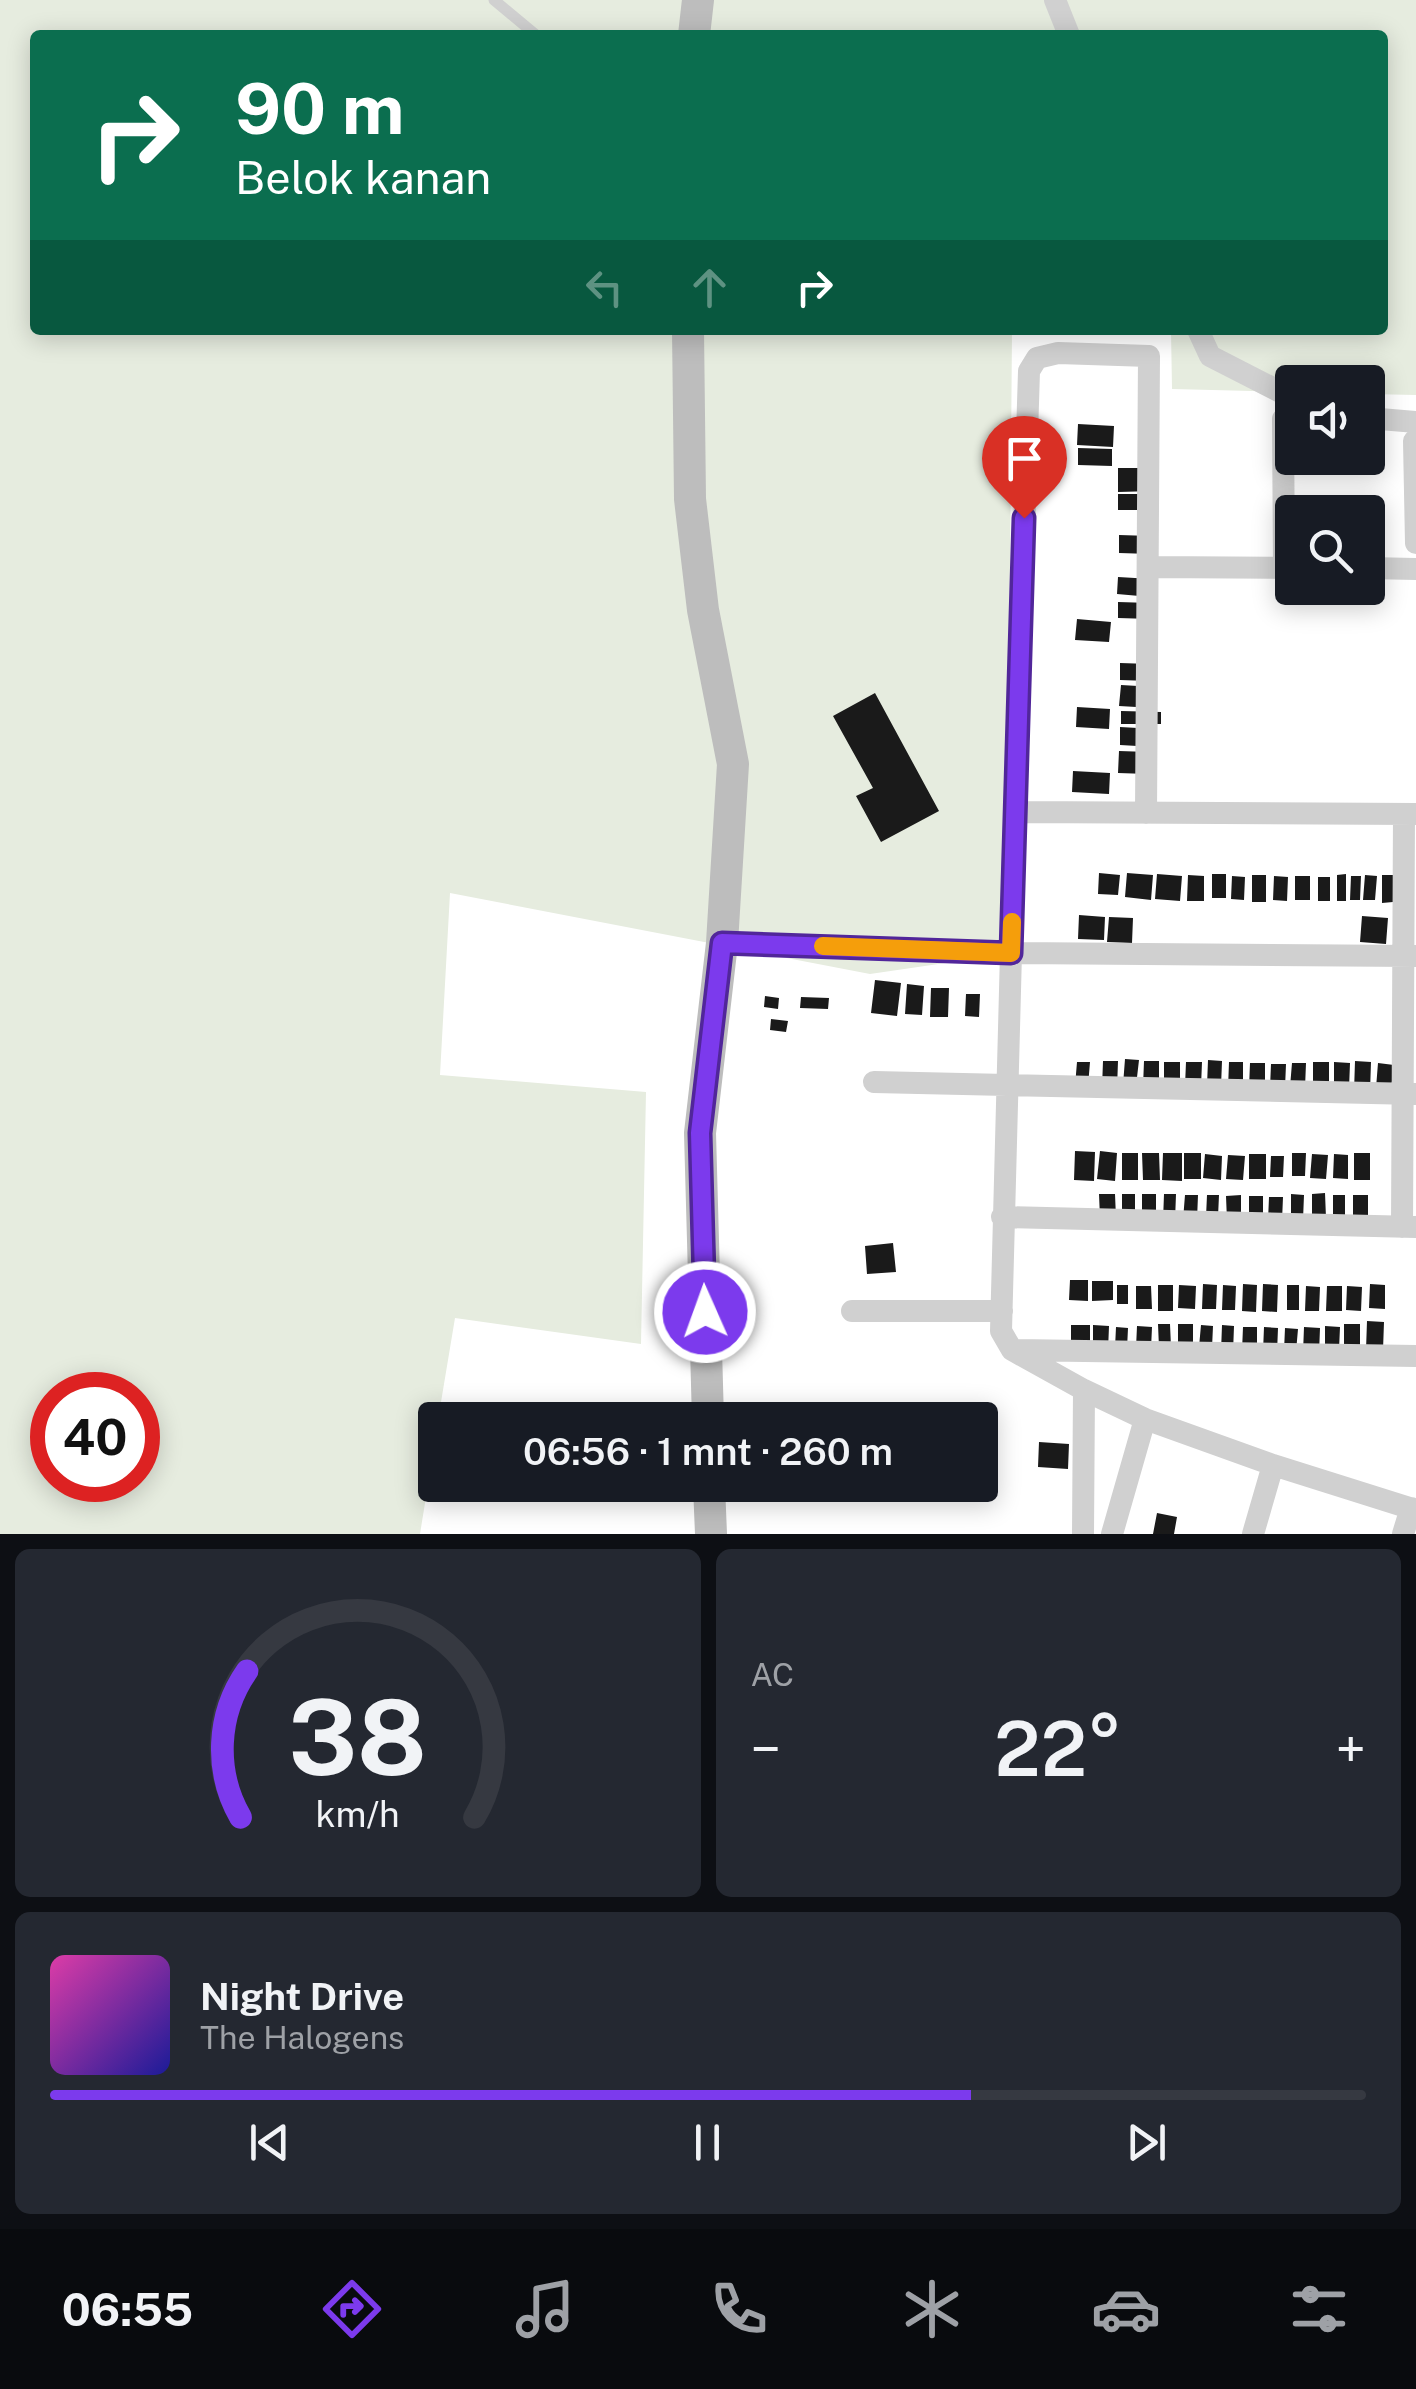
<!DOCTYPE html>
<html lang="id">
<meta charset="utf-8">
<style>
:root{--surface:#171b24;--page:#242831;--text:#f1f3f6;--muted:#9ea1a6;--line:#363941;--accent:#7c3aed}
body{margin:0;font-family:"Public Sans",sans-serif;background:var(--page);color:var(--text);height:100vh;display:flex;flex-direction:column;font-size:38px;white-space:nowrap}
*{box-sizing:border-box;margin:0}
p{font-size:32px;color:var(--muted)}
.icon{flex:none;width:55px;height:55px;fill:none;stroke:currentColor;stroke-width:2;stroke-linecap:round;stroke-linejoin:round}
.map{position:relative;height:1534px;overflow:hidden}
.sheet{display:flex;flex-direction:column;gap:15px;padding:15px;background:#0d0f14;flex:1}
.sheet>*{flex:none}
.banner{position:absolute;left:30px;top:30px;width:1358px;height:305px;border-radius:10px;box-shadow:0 5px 25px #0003;background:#0b6e4f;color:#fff;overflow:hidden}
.controls{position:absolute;left:1275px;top:365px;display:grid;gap:20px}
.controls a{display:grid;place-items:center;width:110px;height:110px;border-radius:10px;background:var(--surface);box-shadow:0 5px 25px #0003;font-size:50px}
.speed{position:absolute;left:30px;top:1372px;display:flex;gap:20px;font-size:50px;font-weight:700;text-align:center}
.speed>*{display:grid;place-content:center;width:130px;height:130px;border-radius:50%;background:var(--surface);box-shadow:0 5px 25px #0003;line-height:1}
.speed .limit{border:15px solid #d22;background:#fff;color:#111}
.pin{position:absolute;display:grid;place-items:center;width:85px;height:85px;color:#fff;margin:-102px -42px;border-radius:50% 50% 50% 0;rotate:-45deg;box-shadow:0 0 10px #0007}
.pin .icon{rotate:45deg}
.me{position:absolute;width:110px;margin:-55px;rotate:358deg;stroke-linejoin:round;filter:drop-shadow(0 0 8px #0008)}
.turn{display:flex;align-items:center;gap:35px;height:210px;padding:0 40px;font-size:45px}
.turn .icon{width:130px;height:130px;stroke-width:2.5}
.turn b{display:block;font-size:70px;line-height:85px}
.lanes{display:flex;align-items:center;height:95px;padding:0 40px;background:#0003;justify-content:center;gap:50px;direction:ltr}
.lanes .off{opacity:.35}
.big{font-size:75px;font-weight:600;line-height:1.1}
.sheet .widget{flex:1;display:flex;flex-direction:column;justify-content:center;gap:15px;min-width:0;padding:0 35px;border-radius:15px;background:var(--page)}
.sheet .dial{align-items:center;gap:0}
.dial svg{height:260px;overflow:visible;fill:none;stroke:var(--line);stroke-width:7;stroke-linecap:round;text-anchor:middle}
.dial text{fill:var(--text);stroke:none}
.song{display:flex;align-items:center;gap:30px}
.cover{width:120px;height:120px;border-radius:15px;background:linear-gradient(135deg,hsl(320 70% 55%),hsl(240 70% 35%))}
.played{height:10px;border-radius:5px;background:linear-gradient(90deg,var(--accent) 70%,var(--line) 70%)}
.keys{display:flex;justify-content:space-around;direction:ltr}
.heat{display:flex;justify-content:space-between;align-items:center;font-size:55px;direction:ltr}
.sheet .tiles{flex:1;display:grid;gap:15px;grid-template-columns:1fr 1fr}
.widget:last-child{grid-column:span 2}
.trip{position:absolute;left:418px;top:1402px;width:580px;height:100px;border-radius:10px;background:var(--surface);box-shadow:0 5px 25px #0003;font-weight:600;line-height:100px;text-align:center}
.tab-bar{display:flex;height:160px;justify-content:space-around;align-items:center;background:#090b0e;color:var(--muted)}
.tab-bar .icon{width:70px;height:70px}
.tab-bar .current{color:var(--accent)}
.tab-bar b{font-size:45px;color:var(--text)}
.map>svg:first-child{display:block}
</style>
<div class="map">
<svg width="1416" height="1534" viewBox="0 0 1416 1534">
<rect width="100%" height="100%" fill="#fff"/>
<!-- green -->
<path fill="#e6ecdf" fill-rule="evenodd" d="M0 0H1416V395L1368 394V382H1292V392L1172 389 1171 330H1382V35H35V330H1012L1007 954 870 974 450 893 440 1075 646 1092 641 1344 455 1318 438 1420H435V1441L420 1534H0ZM52 1395H138V1480H52Z"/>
<!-- building -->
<path fill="#1a1a1a" d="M1078 424 1114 426 1113 447 1077 445Z
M1078 448 1112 449V466L1078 465Z
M1118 468H1154V491L1118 492Z
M1118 494H1151V510H1118Z
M1119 535 1151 536V554L1119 553Z
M1118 577 1152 579 1151 597 1117 594Z
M1118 602 1151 603V619L1118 618Z
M1077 619 1111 622 1109 642 1075 640Z
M1120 663 1150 664V681L1120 680Z
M1121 685 1155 687 1154 708 1119 706Z
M875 693 939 811 881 842 856 796 873 788 833 716Z
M1077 707 1110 709 1109 729 1076 727Z
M1121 711 1161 712V724H1121Z
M1120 727 1156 729 1155 747 1120 745Z
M1119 751 1149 752 1148 774 1118 773Z
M1073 771 1110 773 1109 794 1072 792Z
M1099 873 1120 875 1118 895 1098 894Z
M1127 873 1153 875 1151 900 1125 897Z
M1157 874 1182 876 1180 901 1155 899Z
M1212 874H1226V898H1212Z
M1346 874V901H1337V875Z
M1188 875 1204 876V901H1187Z
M1252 875H1266V902H1252Z
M1365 875 1377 876 1375 900H1363Z
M1382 875H1394L1393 902 1382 903Z
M1232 876 1245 877 1244 900 1231 899Z
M1274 876 1288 877 1287 901 1273 900Z
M1295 876H1310V900H1295Z
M1351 876H1361L1360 900H1350Z
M1318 877H1330V901H1318Z
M1079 915 1105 917 1104 940 1078 939Z
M1362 916 1388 918 1386 944 1360 942Z
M1109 917 1133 918 1132 943 1107 942Z
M875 980 901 983 897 1016 871 1013Z
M907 984 924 986 922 1015 905 1014Z
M931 988H949L948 1017H930Z
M966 994H980L979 1017 965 1016Z
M765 996 779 998 778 1009 764 1007Z
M801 997 829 998 828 1009 800 1008Z
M771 1019 788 1021 786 1032 770 1030Z
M1125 1059 1139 1060 1136 1086 1123 1085Z
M1208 1060 1222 1061 1221 1087 1207 1086Z
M1103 1061H1118L1117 1089 1102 1088Z
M1144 1061H1159V1087H1143Z
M1355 1061 1371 1062 1370 1092H1354Z
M1077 1062H1090L1088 1086H1075Z
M1164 1062H1180V1087H1164Z
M1186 1062H1202L1201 1087 1185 1086Z
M1229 1062H1243V1089H1228Z
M1313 1062H1329V1090H1313Z
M1334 1062 1350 1063 1349 1089H1334Z
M1250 1063H1265V1088H1249Z
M1292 1063H1306L1305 1088 1290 1087Z
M1378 1063 1394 1065 1391 1089 1376 1088Z
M1271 1064H1286L1285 1088H1270Z
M1075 1151 1095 1152 1094 1181 1074 1180Z
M1100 1151 1117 1153 1115 1181 1097 1179Z
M1122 1153H1138V1180H1122Z
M1142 1153H1159L1160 1180H1143Z
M1163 1153H1182V1181L1162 1180Z
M1184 1153H1201V1179H1184Z
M1292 1153H1306L1305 1176H1292Z
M1354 1153H1370V1180H1354Z
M1205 1154 1222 1156 1221 1180 1203 1178Z
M1249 1154H1266V1179H1249Z
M1312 1154 1328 1155 1326 1179 1310 1178Z
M1334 1154 1348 1155V1179L1333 1178Z
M1228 1155 1245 1156 1243 1180 1226 1179Z
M1271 1156H1284L1283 1177H1270Z
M1325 1193 1326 1218H1312V1194Z
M1099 1194H1115L1116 1218H1100Z
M1122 1194H1135V1218H1122Z
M1142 1194H1156V1219H1142Z
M1164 1194H1176L1175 1221H1163Z
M1291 1194 1304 1195 1303 1220 1291 1219Z
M1185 1195H1198L1197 1220H1183Z
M1207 1195H1219L1218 1217H1206Z
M1241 1195V1221H1227L1226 1196Z
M1333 1195H1345V1219H1333Z
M1353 1195H1368V1221H1353Z
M1249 1196H1263V1218H1249Z
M1269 1197H1283L1282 1221H1268Z
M893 1243 896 1272 867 1274 865 1246Z
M1070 1280H1088V1301L1069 1300Z
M1092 1281H1113V1300L1092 1301Z
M1203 1284 1217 1285 1216 1309H1202Z
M1243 1284 1257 1285 1256 1312 1242 1311Z
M1263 1284 1278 1285 1277 1312 1262 1311Z
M1370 1284 1385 1285V1309L1369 1308Z
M1117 1285H1128V1304H1117Z
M1158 1285H1173V1311H1158Z
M1179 1285 1196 1286 1195 1309 1178 1308Z
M1223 1285 1236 1286 1235 1310H1222Z
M1287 1285H1299V1310H1287Z
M1136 1286H1151L1152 1309H1136Z
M1306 1286 1320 1287 1319 1311H1305Z
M1327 1286H1342V1311H1326Z
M1347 1286 1362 1287 1361 1311 1346 1310Z
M1367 1321 1384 1322 1383 1350H1366Z
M1158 1324H1170L1171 1347 1159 1348Z
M1178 1324H1193V1349L1178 1348Z
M1344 1324H1360V1351H1344Z
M1071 1325H1090V1351L1071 1350Z
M1093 1325 1109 1326 1108 1351H1093Z
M1201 1325 1213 1326 1212 1348 1199 1347Z
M1222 1325 1234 1326 1233 1353 1221 1352Z
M1137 1326 1152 1327 1151 1349 1136 1348Z
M1325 1326 1340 1327 1339 1350H1325Z
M1116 1327 1128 1328 1127 1349 1115 1348Z
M1243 1327H1257V1352L1242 1351Z
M1264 1327 1278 1328 1277 1353 1263 1352Z
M1304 1327 1320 1328 1319 1354 1303 1353Z
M1285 1328 1298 1329 1296 1352 1284 1351Z
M1039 1442 1069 1444 1068 1469 1038 1467Z
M1157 1513 1177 1517 1174 1534H1153Z"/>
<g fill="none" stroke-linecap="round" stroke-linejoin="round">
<!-- lane -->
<path stroke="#d0d0d0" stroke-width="11" d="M494 0 536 35"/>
<!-- street -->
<path stroke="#d0d0d0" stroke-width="22" d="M1055 0 1069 35
M1198 330 1210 356 1292 398
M1368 418 1416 422
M1283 419 1284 568
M1414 441 1416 543
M1148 567 1292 568
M1368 568 1416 569
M1015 812 1416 814
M1146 813 1149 356 1058 353 1037 358 1029 371 1011 953 1416 956
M722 943 1011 953 1001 1331 1012 1350 1084 1390 1145 1419 1273 1465 1416 1510
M874 1082 1416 1094
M1002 1217 1416 1227
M1402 1227 1404 814
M852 1311H1002
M1016 1350 1416 1356
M1083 1534 1084 1390
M1112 1534 1145 1419
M1253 1534 1273 1465
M1403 1534 1411 1508"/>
<!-- secondary -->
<path stroke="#bdbdbd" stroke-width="32" d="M694 35 698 0
M688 330 690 499 703 610 733 764 722 943 700 1133 708 1420
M709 1485 711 1534"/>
</g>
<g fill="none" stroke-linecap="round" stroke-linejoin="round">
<!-- route casing -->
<g stroke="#51269a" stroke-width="25">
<path id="route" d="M705 1312 700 1133 722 943 1011 953 1024 518"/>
</g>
<!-- route -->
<use href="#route" stroke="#7c3aed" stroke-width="18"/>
<!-- slow -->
<path stroke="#f59e0b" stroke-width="18" d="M823 946 1011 953 1012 922"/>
</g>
</svg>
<div class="controls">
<a><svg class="icon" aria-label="sound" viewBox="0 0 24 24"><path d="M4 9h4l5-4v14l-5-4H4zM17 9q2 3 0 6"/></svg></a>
<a><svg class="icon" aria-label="search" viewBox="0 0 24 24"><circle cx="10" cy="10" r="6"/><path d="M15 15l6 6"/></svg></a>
</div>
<div class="speed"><div class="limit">40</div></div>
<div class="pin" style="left:1024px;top:518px;background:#d93025"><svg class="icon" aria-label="arrive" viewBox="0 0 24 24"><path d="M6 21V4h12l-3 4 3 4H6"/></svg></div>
<svg class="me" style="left:705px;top:1312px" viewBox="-20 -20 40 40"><circle r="17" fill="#7c3aed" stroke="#fff" stroke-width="3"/><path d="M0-11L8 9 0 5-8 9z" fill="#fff"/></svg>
<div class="trip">06:56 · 1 mnt · 260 m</div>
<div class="banner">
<div class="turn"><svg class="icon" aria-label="right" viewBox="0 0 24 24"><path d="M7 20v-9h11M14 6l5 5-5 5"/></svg><div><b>90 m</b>Belok kanan</div></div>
<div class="lanes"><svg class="icon off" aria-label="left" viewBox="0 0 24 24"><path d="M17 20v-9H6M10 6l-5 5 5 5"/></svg><svg class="icon off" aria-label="ahead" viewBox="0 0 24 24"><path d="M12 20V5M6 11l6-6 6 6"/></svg><svg class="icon" aria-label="right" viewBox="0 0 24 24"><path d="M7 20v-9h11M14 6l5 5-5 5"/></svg></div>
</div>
</div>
<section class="sheet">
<div class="tiles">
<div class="widget dial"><svg viewBox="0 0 100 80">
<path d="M14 69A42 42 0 1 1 86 69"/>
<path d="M14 69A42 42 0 0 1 16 24" stroke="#7c3aed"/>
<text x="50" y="56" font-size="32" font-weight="700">38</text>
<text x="50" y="72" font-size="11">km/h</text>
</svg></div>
<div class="widget"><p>AC</p>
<div class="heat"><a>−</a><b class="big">22°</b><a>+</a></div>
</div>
<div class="widget">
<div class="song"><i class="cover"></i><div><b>Night Drive</b><p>The Halogens</p></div></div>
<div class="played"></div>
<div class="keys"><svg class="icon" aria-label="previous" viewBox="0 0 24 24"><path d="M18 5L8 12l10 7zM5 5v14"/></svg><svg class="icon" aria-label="pause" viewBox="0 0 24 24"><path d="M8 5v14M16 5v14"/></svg><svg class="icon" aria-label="next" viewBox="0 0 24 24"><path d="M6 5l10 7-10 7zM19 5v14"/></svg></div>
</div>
</div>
</section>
<nav class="tab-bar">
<b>06:55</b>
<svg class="icon current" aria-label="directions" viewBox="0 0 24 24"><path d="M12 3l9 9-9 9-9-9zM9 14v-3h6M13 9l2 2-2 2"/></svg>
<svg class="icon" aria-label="music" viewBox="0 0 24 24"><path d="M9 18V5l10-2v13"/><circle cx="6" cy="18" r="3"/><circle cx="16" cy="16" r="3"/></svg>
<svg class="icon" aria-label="phone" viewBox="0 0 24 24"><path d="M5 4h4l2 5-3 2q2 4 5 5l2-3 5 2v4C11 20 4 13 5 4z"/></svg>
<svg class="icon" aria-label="climate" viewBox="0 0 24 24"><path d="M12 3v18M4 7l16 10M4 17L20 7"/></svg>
<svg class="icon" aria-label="car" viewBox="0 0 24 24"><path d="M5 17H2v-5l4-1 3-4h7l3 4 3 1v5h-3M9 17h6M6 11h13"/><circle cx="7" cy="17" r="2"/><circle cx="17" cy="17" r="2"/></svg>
<svg class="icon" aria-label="filters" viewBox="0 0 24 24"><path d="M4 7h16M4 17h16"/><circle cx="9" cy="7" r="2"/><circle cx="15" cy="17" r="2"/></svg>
</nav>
